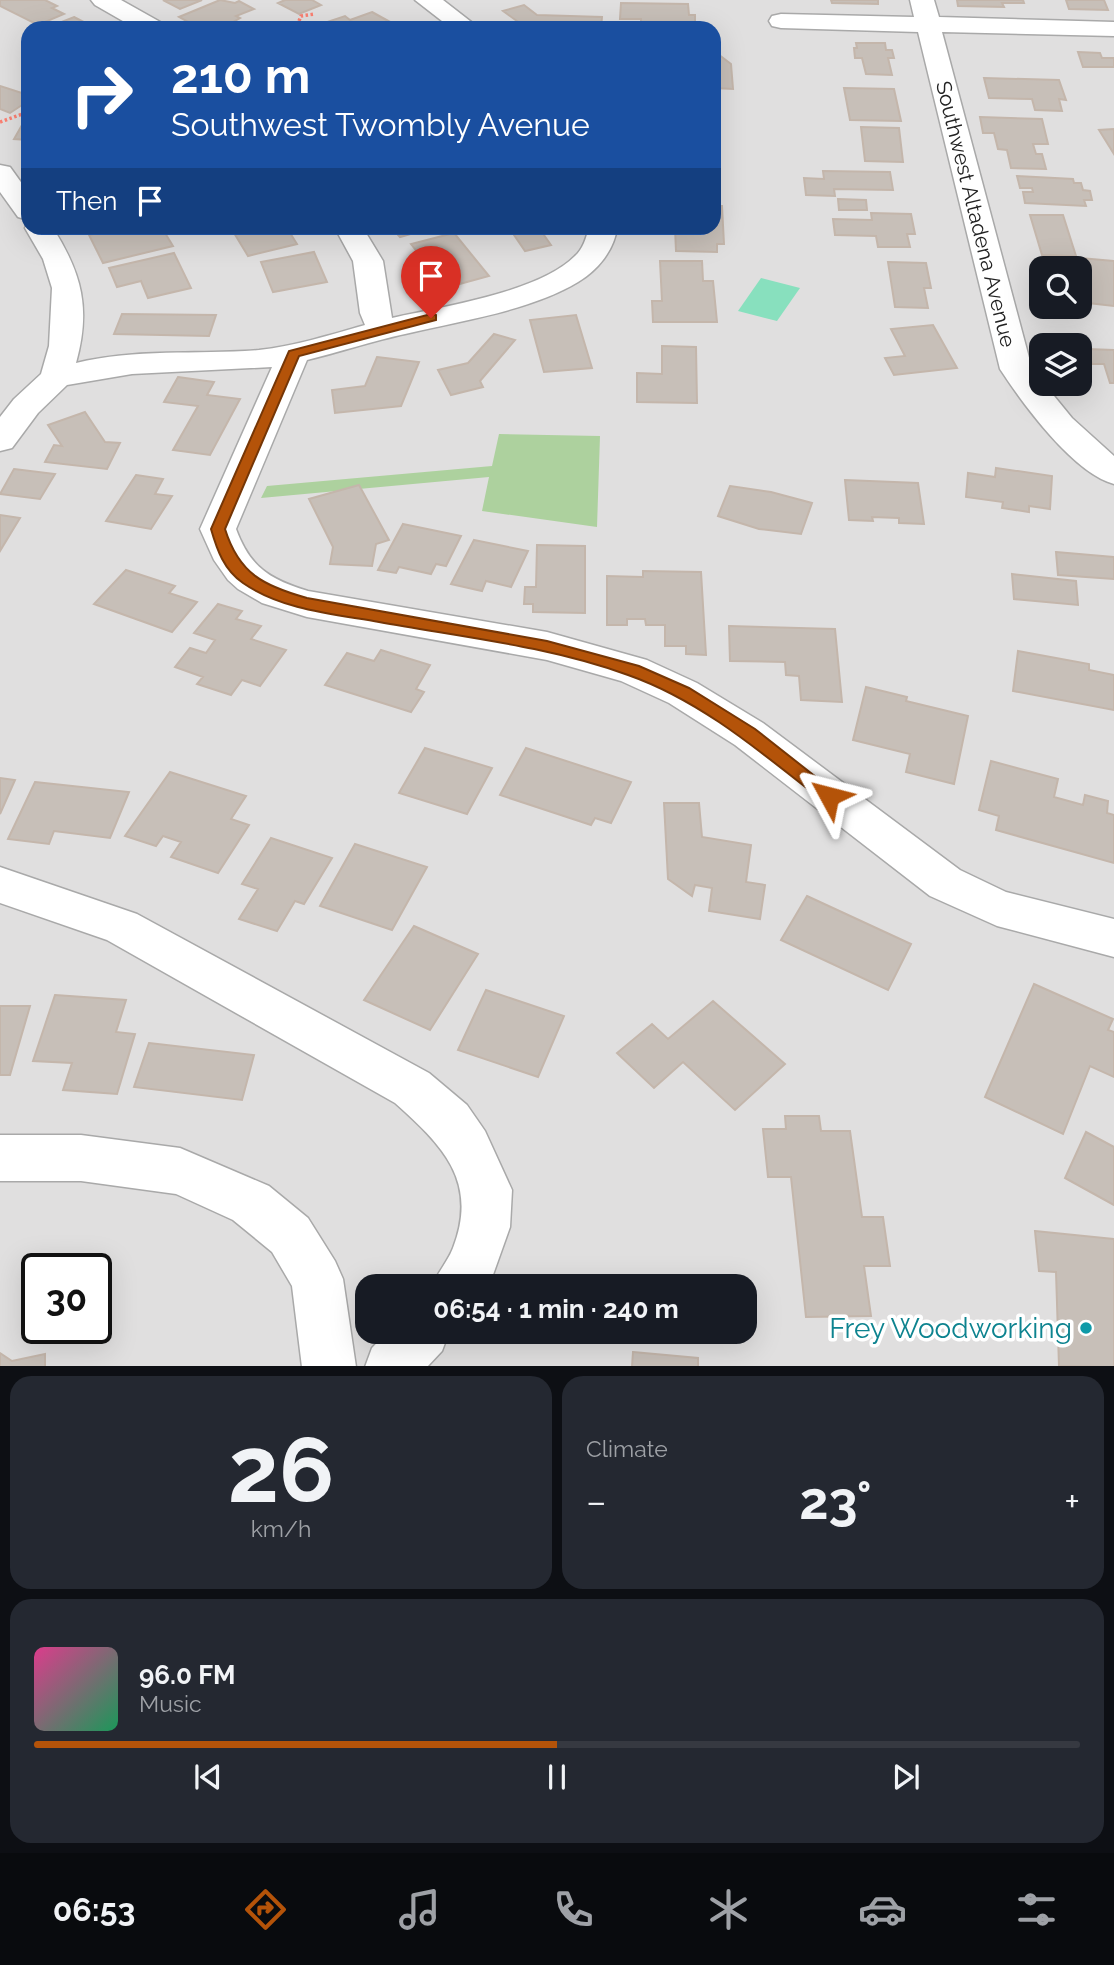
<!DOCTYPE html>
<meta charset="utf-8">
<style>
:root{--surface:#171b24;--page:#242831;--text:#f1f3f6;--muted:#9ea1a6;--line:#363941;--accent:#b45309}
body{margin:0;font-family:Raleway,sans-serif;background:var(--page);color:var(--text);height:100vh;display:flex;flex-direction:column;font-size:26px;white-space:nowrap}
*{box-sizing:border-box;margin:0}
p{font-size:23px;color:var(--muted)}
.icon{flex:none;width:38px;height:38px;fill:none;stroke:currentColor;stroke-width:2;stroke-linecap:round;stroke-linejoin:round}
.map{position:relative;height:1366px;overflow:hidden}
.drawer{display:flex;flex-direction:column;gap:10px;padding:10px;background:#0d0f14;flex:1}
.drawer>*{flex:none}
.guide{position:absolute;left:21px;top:21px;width:700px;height:214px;border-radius:21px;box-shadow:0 7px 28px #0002;background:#1a4fa0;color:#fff;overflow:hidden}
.tools{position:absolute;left:1029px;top:256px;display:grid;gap:14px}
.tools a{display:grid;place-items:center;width:63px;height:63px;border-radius:14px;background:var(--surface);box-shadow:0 7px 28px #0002;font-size:35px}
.speed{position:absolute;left:21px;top:1253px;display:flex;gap:14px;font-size:35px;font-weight:700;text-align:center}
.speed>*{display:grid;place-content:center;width:91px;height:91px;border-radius:50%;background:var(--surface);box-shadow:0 7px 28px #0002;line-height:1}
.speed .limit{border:4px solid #111;border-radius:10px;background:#fff;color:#111}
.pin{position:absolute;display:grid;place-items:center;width:60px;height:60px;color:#fff;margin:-72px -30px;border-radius:50% 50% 50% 0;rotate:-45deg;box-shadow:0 0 7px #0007}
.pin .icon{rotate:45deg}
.me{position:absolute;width:77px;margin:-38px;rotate:308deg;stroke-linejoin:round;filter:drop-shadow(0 0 5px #0008)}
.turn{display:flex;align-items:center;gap:24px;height:147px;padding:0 35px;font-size:32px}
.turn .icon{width:91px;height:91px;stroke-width:2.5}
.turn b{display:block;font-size:49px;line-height:60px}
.then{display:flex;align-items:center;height:66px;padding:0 35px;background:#0003;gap:14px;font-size:26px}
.big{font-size:52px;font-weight:700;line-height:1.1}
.drawer .widget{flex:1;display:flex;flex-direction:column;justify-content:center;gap:10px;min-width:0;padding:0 24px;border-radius:21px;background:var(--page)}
.drawer .dial{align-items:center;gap:0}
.dial b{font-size:91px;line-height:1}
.song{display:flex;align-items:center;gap:21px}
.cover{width:84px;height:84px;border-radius:10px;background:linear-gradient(135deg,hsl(330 70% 55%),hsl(150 70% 35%))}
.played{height:7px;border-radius:4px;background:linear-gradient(90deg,var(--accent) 50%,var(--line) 50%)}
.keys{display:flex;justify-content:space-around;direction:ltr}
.heat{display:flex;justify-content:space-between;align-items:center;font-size:38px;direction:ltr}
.drawer .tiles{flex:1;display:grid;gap:10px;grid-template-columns:1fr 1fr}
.widget:last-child{grid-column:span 2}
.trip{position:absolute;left:355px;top:1274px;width:402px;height:70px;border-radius:21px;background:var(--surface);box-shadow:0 7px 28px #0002;font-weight:700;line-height:70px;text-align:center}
.dock{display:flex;height:112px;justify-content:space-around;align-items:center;background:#090b0e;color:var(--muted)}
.dock .icon{width:49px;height:49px}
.dock .current{color:var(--accent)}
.dock b{font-size:32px;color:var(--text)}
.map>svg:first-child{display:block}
</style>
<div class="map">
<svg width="1114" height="1367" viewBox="0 0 1114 1367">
<rect width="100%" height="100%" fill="#f2efe9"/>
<!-- residential -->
<path fill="#e0dfdf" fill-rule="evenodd" d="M0 0H1114V1366L0 1367ZM28 28H714V228H28ZM1041 268H1080V306H1041ZM1041 345H1080V383H1041ZM37 1269H96V1328H37ZM368 1286H746V1332H368Z"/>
<!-- forest -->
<path fill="#add19e" d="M499 434 600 436 597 527 482 511 489 477 261 498 267 486 492 466Z"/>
<!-- pitch -->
<path fill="#88e0be" d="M761 278 800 288 777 321 738 311Z"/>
<!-- building -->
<path fill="#c7bfb8" stroke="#c4b6ab" stroke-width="2" d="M0 0H45L57 6 52 8 64 14 38 25 0 6Z
M163 0H202L180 9Z
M220 0 235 3 239 1 254 9 236 16 240 18 235 21 244 26 199 28 179 17Z
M285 0H312L321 5 299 14 278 3Z
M831 0H878V4L832 3Z
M957 0H1023L1024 3H1002L1004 7 958 6Z
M1066 0H1104L1108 10 1069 9Z
M621 3 688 4 689 15H695V28H641V19H620Z
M524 5 537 15 602 17 601 28H520L521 24 503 11Z
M372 12 401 28H335L327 22 345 16 350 20Z
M74 17 95 28 49 27Z
M856 43H885L886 50H892L894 58H888L892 75 866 74 862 58H855L854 48H857Z
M714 51 731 64 733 89 714 88Z
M1078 52 1100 53 1102 58H1114V67H1083Z
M984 78 1059 80 1066 100 1059 99 1062 111 1035 110 1032 99 989 98Z
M0 86 28 95V101L10 113 0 109Z
M844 88 894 89 901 121 850 120Z
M980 117 1042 119 1048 144H1033L1036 154H1042L1046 169 1011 168 1007 150 998 149 994 133H983Z
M22 125H28V140L14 139Z
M861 127 899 128 903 162 865 161Z
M1114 129V154L1099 130Z
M823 171 890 172 893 190 834 189 835 196 806 195 804 178 824 179Z
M1017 176 1073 179 1074 183H1081L1083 190 1090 191 1092 200H1084L1086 206 1025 203 1023 192H1033L1032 188H1020Z
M838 199 866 200 867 210H839Z
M714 206H722L724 244H717V252L676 251 675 228H714Z
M871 213 911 214 915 234H907L910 247H878L876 236 835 235 833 219 872 220Z
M1030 215H1063L1076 256 1042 255Z
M120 228H134L136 230 162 228 173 246 103 263 89 235Z
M231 228H287L297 244 248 256Z
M392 228H431L400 237Z
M539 228 551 245 525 251 512 232Z
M454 233 489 276 434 291 420 272 431 269 411 244Z
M314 252 327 282 273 292 261 262Z
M174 253 191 288 148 298 141 281 117 287 109 268Z
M1080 258 1114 261V306L1080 302V268H1056V263L1081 265Z
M660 261H702L703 281H713L717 322H653L652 301H662Z
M888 262 926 263 931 288H924L928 308 895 307Z
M122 314 216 315 209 336 114 334Z
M576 315 592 368 544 372 530 320Z
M933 325 957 368 894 375 885 358 905 356 891 329Z
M494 334 515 340 480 381 483 387 451 395 438 370 468 363Z
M662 346 696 347 697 403 637 402V373L662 374Z
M1087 349 1114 350V383H1110L1104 364H1092Z
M377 357 419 362 401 406 335 413 332 390 365 386Z
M178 377 214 382 207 395 240 399 210 455 173 450 198 406 164 402Z
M85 412 105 442 120 443 107 469 45 462 54 445 62 446 48 425Z
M996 468 1052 476 1050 509 1029 506V512L1002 508 1003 502 966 497 968 473 995 477Z
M14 469 55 474 40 499 0 494Z
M136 475 163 479 155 494 172 496 151 529 106 521Z
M845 480 918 483 924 524 899 523V518L872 517 873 521 849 520Z
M359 485 389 540 376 544 372 566 330 564 333 547 309 499Z
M730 486 771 492 812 503 801 534 759 529 718 516Z
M0 515 20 518 0 551Z
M403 524 461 536 446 566 436 564 431 574 399 567 396 573 378 570Z
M474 540 528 551 511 587 486 581 482 591 451 584Z
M537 545 585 546V613L533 612V604H524L525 587H536Z
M1056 552 1114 557V579L1058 575Z
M126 570 175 586 169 593 197 602 172 632 94 604Z
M643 571 701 572 706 655 686 654V646H665V625H646L645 619H627V625H607V576L643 577Z
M1012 574 1076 581 1078 605 1014 599Z
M218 604 242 611 236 619 261 626 251 639 286 650 260 686 242 680 231 695 197 684 203 677 175 667 190 648 206 653 215 640 194 633Z
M729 626 835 629 842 702 801 700 799 676 786 675 785 662 730 661Z
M381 650 430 665 416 689 424 692 411 712 325 685 347 653 374 661Z
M1018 651 1089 664V670L1114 675V710L1013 691Z
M866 687 907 697 906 701 968 716 954 784 906 772 910 754 853 740Z
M425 748 492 768 467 814 399 793Z
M526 748 631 782 611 823 595 818 591 825 500 795Z
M991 761 1058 779 1054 797 1083 805 1085 795 1108 801 1107 813 1114 815V863L996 830 999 816 979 810Z
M170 772 246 796 231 819 249 825 218 873 171 857 181 842 163 836 156 846 125 836Z
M0 778 15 780 0 814Z
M35 782 129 792 110 838 54 831 49 844 8 839Z
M664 803H699L702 837 751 845 746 882 765 885 760 919 709 911 712 888 695 885 692 896 668 879Z
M271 838 332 858 304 904 295 901 277 931 239 919 258 889 242 884Z
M355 844 427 867 392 930 320 906Z
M807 896 911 944 888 990 781 940Z
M414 926 478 954 430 1030 364 1000Z
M1034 984 1113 1019 1108 1030 1114 1032V1077L1090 1066 1063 1134 985 1097Z
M486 990 564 1016 538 1077 458 1050Z
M55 995 126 1000 116 1032 135 1034 117 1094 63 1090 72 1063 33 1061Z
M713 1001 785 1064 735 1110 683 1062 654 1088 617 1053 652 1024 668 1039Z
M0 1006H30L10 1075H0Z
M149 1043 254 1055 242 1100 134 1087Z
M785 1116H819L821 1131H850L862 1217H883L890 1266H864L871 1316 806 1317 791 1177H768L763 1129H786Z
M1086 1132 1114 1147V1205L1065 1178Z
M1035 1231 1114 1239V1367L1059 1366 1056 1272 1039 1271Z
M633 1352 698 1358V1367H632Z
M0 1353 12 1361 45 1354V1367H0Z"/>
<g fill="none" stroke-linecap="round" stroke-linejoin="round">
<!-- minor casing -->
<g stroke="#a9a9a9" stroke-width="3">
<path id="minor" d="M91 0H121L162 23 165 28H135L95 5Z
M415 0H443L479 28H451Z
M910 0H934L939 17 1114 22V36L942 32 1032 369 1072 418 1114 456V484C1073 473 1023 404 1000 369L918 32 781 28 772 26 769 21 772 16 781 14 914 17Z
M0 165 10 167 28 192V220L18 217 0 192Z
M28 223V228H53C82 274 91 309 76 363 136 348 199 355 259 350 295 346 330 335 365 325L360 313 353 261 335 228H363L383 261 392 318C441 307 540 292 575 256 583 249 586 238 589 228H617C614 250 598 270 578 282 530 311 459 321 405 334 372 341 340 352 307 360L236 529C250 567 269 579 308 591L547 632 647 660 697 683 763 723 960 870 1006 892 1114 919V957L997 926 930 896 735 745 669 703 621 681 547 660 307 617 262 603 238 589 228 580 214 560 200 529 272 367 132 374 67 385 38 413 12 448 0 451V417L14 399 41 374 49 346 52 288 43 259 25 228Z
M0 867 137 914 429 1073 467 1105 485 1131 512 1190 510 1227 489 1286H432C438 1272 448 1261 453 1248 479 1181 442 1145 395 1103L107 940 0 903Z
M0 1135H81L180 1148 269 1186 308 1218 335 1261 343 1279 356 1367H302L292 1286 272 1252 233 1220 176 1194 81 1181H0Z
M387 1332H449L442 1351 427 1367H365L372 1348Z"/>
</g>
<!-- path -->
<path stroke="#fa8072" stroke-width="3.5" stroke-dasharray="2.5 2.5" stroke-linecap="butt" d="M299 21 301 16 315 14
M0 122 28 112"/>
<!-- minor -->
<use href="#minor" fill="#fff" fill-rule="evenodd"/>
</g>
<!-- route -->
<path fill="#b45309" stroke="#753606" stroke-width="2" d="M431 314 436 315V320L299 356 225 529C239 574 264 586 307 598L547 641 639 666 689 688 755 729 835 792 838 796 835 801H823C763 754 702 701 628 675 548 646 462 637 379 622 333 614 282 610 243 583 224 570 217 550 211 529L289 351Z"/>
<!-- markers -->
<circle fill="#0f9aa8" stroke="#fff" stroke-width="2.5" cx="1086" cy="1328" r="7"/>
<g text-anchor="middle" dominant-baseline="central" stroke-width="7" stroke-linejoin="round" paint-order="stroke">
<!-- far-street labels -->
<g font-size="21" fill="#222" stroke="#fff">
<text transform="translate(976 214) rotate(76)">Southwest Altadena Avenue</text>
</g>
<!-- near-culture labels -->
<g font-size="28" fill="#0d838f" stroke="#fff" text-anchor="end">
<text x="1072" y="1328">Frey Woodworking</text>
</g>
</g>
</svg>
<div class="tools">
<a><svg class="icon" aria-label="search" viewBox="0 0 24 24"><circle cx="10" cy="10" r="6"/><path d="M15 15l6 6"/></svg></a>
<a><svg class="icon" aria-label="layers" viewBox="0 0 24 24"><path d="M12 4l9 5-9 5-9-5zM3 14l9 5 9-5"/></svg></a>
</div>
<div class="speed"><div class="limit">30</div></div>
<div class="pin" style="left:431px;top:318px;background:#d93025"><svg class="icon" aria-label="arrive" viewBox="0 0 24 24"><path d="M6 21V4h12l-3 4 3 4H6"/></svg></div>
<svg class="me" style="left:829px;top:796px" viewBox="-20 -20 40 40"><path d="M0-17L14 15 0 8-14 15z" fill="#b45309" stroke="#fff" stroke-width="4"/></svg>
<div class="trip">06:54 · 1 min · 240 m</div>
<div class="guide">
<div class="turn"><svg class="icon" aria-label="right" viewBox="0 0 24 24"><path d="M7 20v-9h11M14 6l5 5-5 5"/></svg><div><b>210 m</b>Southwest Twombly Avenue</div></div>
<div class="then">Then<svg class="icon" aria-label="arrive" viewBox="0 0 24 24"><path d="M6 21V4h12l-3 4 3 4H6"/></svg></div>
</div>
</div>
<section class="drawer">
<div class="tiles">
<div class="widget dial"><b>26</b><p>km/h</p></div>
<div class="widget"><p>Climate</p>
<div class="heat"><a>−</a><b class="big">23°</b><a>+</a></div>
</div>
<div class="widget">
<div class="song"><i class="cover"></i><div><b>96.0 FM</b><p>Music</p></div></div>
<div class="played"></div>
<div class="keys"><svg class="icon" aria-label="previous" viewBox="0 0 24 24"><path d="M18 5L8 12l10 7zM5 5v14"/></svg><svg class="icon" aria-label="pause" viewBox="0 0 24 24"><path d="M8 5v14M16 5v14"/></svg><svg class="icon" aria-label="next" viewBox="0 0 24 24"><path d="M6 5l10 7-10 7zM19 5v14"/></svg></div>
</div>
</div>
</section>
<nav class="dock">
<b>06:53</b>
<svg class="icon current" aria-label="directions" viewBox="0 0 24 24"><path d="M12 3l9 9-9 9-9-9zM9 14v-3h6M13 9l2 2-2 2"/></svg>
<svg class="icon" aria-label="music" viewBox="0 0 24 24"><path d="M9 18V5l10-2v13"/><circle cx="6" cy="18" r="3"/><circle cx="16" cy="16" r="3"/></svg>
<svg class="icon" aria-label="phone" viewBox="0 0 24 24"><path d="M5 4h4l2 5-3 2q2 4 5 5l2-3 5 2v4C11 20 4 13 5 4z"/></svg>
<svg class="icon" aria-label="climate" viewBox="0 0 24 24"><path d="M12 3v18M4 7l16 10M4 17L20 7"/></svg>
<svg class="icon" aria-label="car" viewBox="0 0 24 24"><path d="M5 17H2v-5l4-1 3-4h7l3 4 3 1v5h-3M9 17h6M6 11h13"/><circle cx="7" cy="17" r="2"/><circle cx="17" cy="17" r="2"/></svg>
<svg class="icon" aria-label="filters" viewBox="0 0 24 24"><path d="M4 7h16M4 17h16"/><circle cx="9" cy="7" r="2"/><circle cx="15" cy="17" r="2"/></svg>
</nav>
